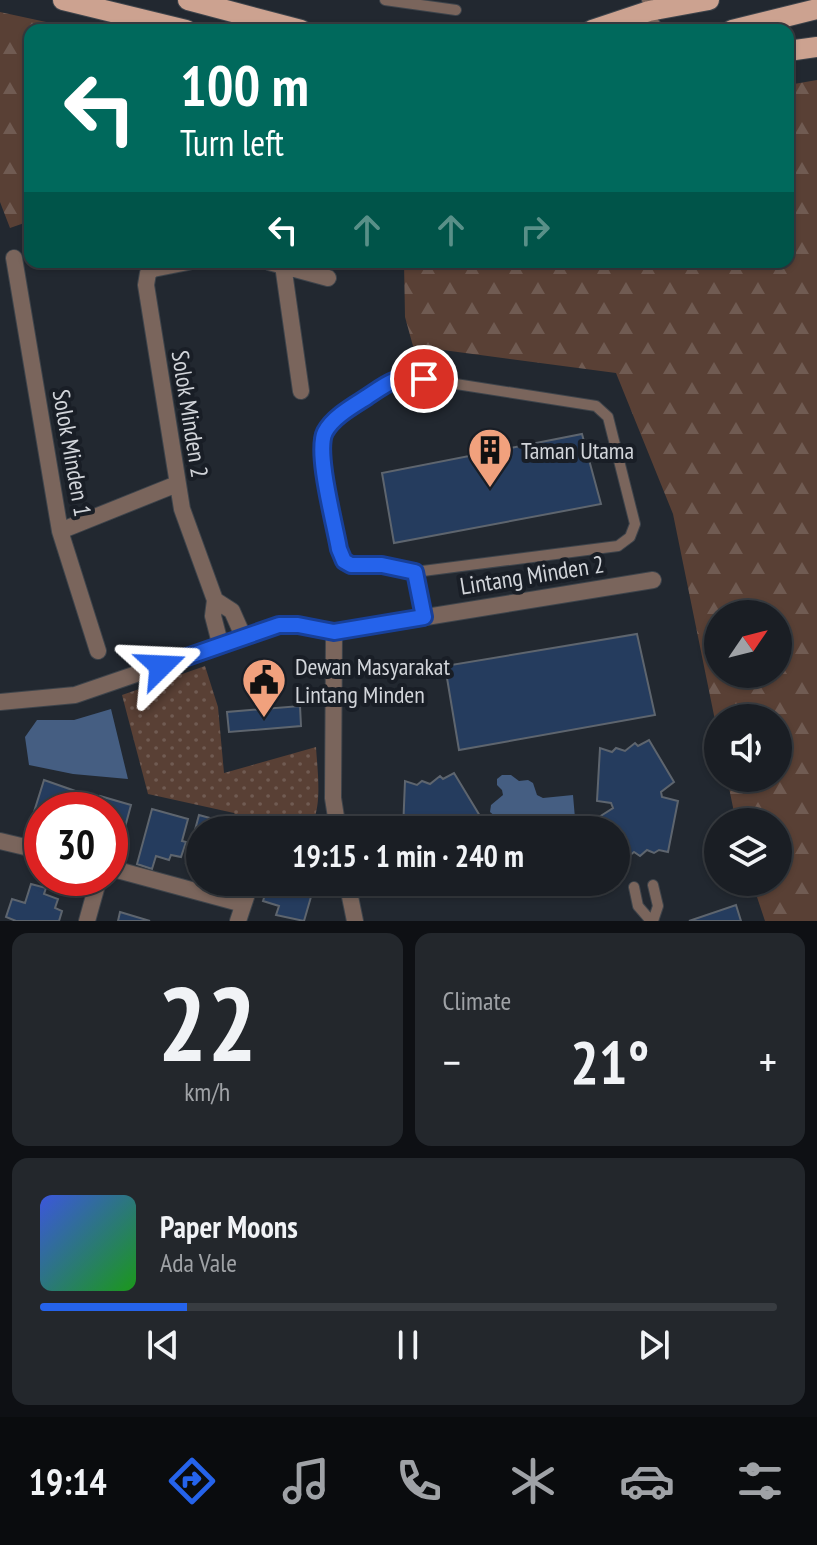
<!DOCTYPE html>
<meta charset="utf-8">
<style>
:root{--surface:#1a1e24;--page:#23272c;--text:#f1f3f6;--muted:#9fa2a6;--line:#383c41;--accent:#2563eb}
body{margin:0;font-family:"PT Sans Narrow",sans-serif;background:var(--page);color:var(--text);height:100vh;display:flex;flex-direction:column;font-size:30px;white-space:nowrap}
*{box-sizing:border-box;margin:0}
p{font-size:26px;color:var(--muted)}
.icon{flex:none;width:44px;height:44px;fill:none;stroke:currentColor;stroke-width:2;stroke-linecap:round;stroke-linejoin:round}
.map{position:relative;height:921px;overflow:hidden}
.panel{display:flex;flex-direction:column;gap:12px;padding:12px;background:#0e1014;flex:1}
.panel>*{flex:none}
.banner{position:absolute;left:24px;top:24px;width:770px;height:244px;border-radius:16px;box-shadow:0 2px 6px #0004,0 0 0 2px var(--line);background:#00695c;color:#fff;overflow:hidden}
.needle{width:52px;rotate:55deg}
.buttons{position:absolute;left:704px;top:600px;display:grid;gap:16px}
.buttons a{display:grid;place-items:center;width:88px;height:88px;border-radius:50%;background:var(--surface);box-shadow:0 2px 6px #0004,0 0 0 2px var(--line);font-size:40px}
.speed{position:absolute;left:24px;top:792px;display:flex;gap:16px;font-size:40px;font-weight:700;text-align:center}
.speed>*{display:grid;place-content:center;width:104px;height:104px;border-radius:50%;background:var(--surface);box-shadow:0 2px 6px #0004,0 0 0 2px var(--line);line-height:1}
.speed .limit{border:12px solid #d22;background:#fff;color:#111}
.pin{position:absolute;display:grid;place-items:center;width:68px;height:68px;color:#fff;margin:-34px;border:4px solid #fff;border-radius:50%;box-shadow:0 2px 8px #0007}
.me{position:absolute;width:88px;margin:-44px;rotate:69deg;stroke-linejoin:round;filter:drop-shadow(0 0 6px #0008)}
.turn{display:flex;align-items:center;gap:28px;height:168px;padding:0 24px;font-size:36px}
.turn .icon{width:104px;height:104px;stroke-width:2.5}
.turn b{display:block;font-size:56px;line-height:68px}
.lanes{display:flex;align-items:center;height:76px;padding:0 24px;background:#0003;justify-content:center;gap:40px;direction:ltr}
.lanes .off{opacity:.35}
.big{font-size:60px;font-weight:700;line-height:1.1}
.panel .tile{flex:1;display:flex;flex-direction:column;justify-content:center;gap:12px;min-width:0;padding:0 28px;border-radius:16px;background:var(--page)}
.panel .dial{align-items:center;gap:0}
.dial b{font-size:104px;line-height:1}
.song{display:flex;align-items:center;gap:24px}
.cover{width:96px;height:96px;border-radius:12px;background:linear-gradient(135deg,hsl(230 70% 55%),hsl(120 70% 35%))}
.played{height:8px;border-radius:4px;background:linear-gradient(90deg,var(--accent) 20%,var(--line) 20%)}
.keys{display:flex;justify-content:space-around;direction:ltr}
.heat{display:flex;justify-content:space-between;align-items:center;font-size:44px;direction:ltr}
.panel .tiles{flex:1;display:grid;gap:12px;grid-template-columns:1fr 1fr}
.tile:last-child{grid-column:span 2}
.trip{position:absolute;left:186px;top:816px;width:444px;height:80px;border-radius:40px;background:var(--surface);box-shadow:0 2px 6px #0004,0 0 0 2px var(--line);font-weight:700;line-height:80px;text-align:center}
.menu{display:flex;height:128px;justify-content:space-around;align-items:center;background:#0a0c0e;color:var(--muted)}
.menu .icon{width:56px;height:56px}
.menu .on{color:var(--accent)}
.menu b{font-size:36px;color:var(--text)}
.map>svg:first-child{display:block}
</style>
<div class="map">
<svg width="817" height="921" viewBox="0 0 817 921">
<defs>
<pattern id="forest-firs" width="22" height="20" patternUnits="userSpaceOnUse" patternTransform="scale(2)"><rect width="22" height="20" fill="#594035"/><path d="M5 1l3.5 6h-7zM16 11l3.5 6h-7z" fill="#705b52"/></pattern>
<pattern id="park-dots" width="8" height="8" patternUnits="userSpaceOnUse" patternTransform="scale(2)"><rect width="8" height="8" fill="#594035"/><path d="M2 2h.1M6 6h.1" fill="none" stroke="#705b52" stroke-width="1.8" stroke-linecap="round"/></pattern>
</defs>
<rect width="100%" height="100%" fill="#222830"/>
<!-- forest -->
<path fill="url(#forest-firs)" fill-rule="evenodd" d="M0 12 83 30H30V221L10 228 0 202Z
M817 80V921H765L752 882H778V822H736L727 778H778V718H718V735L673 514 616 373 413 346 405 317 404 262H788V85ZM718 614H778V674H718Z"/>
<!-- park -->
<path fill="url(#park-dots)" d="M205 666 218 707 224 773 316 747C317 766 324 816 308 826 292 835 262 830 244 830L234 813 148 794 122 695Z"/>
<!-- water -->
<path fill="#455e82" d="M111 709 128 779 73 774 29 765 25 737 37 720H74Z
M502 775H511L519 781 528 780 533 783 537 795 543 798 573 795 576 830H503L502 822 490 812 491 805 503 795 502 790 497 785V779Z"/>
<!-- building -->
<path fill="#253c5e" stroke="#5e656e" stroke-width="2" d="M582 434 601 504 394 543 382 473Z
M637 634 655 715 459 750 445 666Z
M300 706 301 726 229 732 227 712Z
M649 740 674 782 661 792 662 797 678 801 668 852 659 850 654 853 647 850 640 856 634 852 624 860 616 846V830H606L599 817 613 808 611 803 597 801 600 748 612 752 616 748 625 751 635 743 638 746Z
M454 773 480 816 466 825 467 830H403L405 781 417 785 422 781 430 784 440 776 443 779Z
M44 780 81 793 76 810H42V836L28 831Z
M100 796 131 805 121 842 114 840 111 853 110 810H96Z
M152 809 188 819 182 841 186 842 181 857 171 855 169 860 156 856 152 869 137 864Z
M199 815 228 823 227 830H200V879L196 878 199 867 186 863Z
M283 882 315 883 304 921 276 915 279 906 263 901 268 885 281 889Z
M423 882H474L473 886 464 883 460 886 453 883 445 889 439 885 430 894Z
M31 884 46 888 44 894 58 899 55 908 62 911 59 921H16L6 917 12 899 25 903Z
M736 905 741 921H689Z
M120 912 150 921H118Z"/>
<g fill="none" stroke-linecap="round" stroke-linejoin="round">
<!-- lane casing -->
<g stroke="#3e444b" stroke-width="12">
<path id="lane" d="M385 0 456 10
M647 0 653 21 659 30
M405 376 596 406 608 417 635 524 630 537 618 546 415 572 382 565H351L344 561 339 549 321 454 323 434 345 412 392 380Z
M415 572 424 617
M653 885 658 906 653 921
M634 887 638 906 651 921"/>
</g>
<!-- street casing -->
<g stroke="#3e444b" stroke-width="18">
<path id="street" d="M14 258 60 531 98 651
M188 262 153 269 148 273 146 285 182 509 215 600 213 616 220 643
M269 262 328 278
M283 265 301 391
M60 531 177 484
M215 600 232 611 243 636
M334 632 333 798 338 830
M0 702 75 695 279 625H298L334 632 653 580
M0 841 42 851
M110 868 243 904
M347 882 355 921
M87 921 99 878
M238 921 251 882"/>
</g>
<!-- primary casing -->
<g stroke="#3e444b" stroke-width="22">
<path id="primary" d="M63 0 186 30
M188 0 301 30
M592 30 649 11 709 0
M732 30 817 9
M788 51 817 47"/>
</g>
<!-- lane -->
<use href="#lane" stroke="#7a655c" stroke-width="10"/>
<!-- street -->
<use href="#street" stroke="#7a655c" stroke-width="16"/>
<!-- primary -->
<use href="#primary" stroke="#cca290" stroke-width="20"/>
</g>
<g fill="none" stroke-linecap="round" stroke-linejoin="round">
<!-- route casing -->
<g stroke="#184099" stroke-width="20">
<path id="route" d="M161 666 279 625H298L334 632 424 617 415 572 382 565H351L344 561 339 549C335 525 315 452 325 432 333 417 353 406 367 397 389 382 397 375 424 379"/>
</g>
<!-- route -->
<use href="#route" stroke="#2563eb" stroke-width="14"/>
</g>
<!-- icons -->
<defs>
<g id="building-pin" transform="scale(2.3)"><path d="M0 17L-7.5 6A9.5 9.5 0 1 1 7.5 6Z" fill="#f1a17d" stroke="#191e26"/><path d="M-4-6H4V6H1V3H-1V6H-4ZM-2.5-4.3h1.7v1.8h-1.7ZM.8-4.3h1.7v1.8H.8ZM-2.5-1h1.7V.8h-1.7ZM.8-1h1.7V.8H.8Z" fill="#111"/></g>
<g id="civic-pin" transform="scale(2.3)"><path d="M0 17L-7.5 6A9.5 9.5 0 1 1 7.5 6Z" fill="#f1a17d" stroke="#191e26"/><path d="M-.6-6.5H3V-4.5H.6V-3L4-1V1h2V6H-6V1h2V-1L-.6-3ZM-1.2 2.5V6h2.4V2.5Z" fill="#111"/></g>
</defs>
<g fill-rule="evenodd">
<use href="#building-pin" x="490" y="450"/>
<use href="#civic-pin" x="264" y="680"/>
</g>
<g text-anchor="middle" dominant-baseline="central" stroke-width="8" stroke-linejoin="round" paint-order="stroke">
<!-- street labels -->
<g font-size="24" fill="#d2d5da" stroke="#191e26">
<text transform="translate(190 414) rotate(81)">Solok Minden 2</text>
<text transform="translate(72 453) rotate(80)">Solok Minden 1</text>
<text transform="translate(532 575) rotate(-9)">Lintang Minden 2</text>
</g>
<!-- poi labels -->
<g font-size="24" fill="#d2d5da" stroke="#191e26" text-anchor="start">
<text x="521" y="450">Taman Utama</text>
<text x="295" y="666">Dewan Masyarakat<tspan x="295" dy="28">Lintang Minden</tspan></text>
</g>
</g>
</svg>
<div class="buttons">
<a><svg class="needle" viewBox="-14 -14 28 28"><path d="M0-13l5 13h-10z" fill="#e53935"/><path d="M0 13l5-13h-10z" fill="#9fa2a6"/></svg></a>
<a><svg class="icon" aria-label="sound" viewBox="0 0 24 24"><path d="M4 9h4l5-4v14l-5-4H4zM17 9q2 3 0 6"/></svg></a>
<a><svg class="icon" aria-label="layers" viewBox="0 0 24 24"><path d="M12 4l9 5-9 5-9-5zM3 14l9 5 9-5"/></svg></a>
</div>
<div class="speed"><div class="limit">30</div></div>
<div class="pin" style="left:424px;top:379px;background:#d93025"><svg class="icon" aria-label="arrive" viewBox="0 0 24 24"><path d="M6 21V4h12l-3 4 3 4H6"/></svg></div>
<svg class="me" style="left:161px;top:666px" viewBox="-20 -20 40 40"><path d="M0-17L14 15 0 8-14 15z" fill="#2563eb" stroke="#fff" stroke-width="4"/></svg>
<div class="trip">19:15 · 1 min · 240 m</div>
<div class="banner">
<div class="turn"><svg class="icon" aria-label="left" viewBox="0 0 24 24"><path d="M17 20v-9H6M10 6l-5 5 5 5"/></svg><div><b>100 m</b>Turn left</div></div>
<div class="lanes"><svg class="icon" aria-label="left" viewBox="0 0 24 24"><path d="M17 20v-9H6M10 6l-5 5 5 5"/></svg><svg class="icon off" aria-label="ahead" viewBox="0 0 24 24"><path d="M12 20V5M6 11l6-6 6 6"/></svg><svg class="icon off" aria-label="ahead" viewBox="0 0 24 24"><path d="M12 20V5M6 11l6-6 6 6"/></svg><svg class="icon off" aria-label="right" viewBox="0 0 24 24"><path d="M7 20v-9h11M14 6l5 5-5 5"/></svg></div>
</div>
</div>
<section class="panel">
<div class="tiles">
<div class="tile dial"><b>22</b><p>km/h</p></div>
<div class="tile"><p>Climate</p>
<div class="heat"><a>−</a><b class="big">21°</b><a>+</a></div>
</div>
<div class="tile">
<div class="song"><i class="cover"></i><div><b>Paper Moons</b><p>Ada Vale</p></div></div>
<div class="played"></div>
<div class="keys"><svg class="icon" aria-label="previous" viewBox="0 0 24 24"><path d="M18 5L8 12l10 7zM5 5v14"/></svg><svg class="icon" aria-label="pause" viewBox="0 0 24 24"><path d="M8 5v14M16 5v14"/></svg><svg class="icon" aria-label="next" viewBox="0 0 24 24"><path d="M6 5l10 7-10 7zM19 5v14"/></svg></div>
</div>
</div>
</section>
<nav class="menu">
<b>19:14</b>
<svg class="icon on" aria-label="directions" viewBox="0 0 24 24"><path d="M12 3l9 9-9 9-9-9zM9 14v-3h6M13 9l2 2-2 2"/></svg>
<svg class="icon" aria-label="music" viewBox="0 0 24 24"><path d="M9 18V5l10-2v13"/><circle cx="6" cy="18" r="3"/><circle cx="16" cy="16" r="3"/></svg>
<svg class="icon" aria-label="phone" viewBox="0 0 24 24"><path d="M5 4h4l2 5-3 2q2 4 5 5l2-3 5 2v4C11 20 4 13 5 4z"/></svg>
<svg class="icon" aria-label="climate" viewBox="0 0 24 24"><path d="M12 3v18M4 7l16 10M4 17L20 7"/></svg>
<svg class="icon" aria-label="car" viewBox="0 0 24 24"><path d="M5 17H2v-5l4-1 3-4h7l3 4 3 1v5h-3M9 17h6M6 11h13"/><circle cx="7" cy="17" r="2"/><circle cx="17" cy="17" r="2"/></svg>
<svg class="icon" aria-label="filters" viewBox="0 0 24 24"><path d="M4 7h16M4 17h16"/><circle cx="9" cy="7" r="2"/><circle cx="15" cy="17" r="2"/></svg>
</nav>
